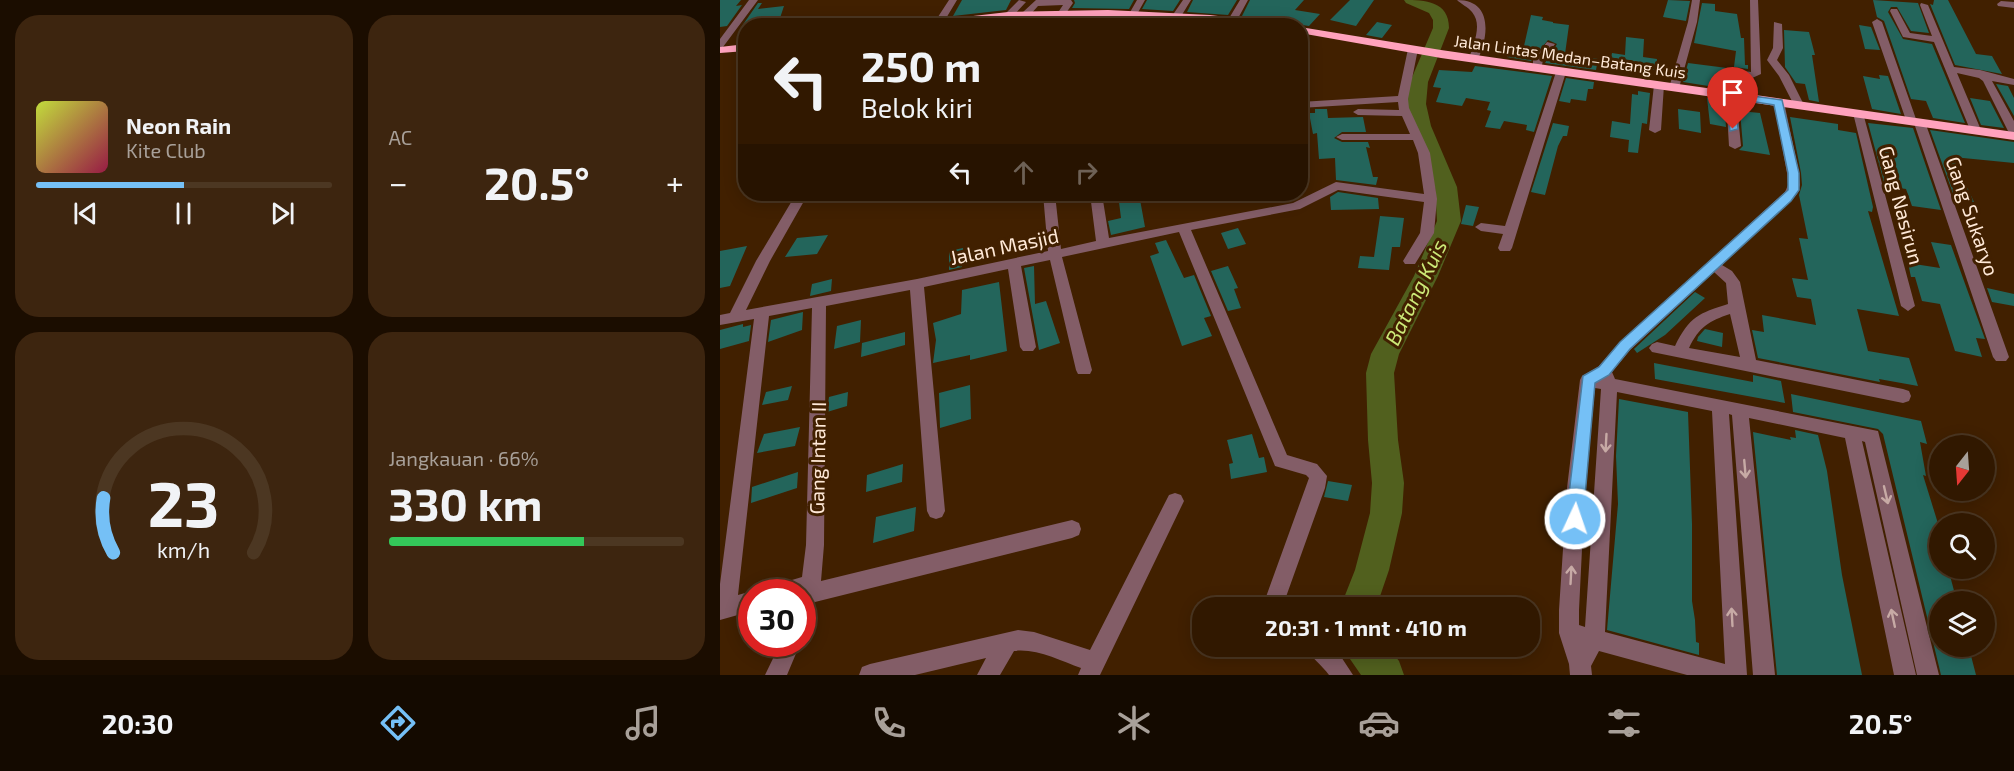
<!DOCTYPE html>
<html lang="id">
<meta charset="utf-8">
<style>
:root{--surface:#311800;--page:#3d250f;--text:#f1f3f6;--muted:#a8a099;--line:#4c3722;--accent:#75c0f6}
body{margin:0;font-family:"Exo 2",sans-serif;background:var(--page);color:var(--text);height:100vh;display:flex;flex-direction:column;font-size:22px;white-space:nowrap}
*{box-sizing:border-box;margin:0}
p{font-size:20px;color:var(--muted)}
.icon{flex:none;width:33px;height:33px;fill:none;stroke:currentColor;stroke-width:2;stroke-linecap:round;stroke-linejoin:round}
.map{position:relative;flex:1;overflow:hidden}
.drawer{display:flex;flex-direction:column;gap:15px;padding:15px;background:#1b0d00;width:720px}
.drawer>*{flex:none}
.hud{position:absolute;left:18px;top:18px;width:570px;height:183px;border-radius:24px;box-shadow:0 3px 15px #0003,0 0 0 2px var(--line);background:#311800;color:var(--text);overflow:hidden}
.needle{width:39px;rotate:197deg}
.buttons{position:absolute;left:1209px;top:435px;display:grid;gap:12px}
.buttons a{display:grid;place-items:center;width:66px;height:66px;border-radius:50%;background:var(--surface);box-shadow:0 3px 15px #0003,0 0 0 2px var(--line);font-size:30px}
.speed{position:absolute;left:18px;top:579px;display:flex;gap:12px;font-size:30px;font-weight:700;text-align:center}
.speed>*{display:grid;place-content:center;width:78px;height:78px;border-radius:50%;background:var(--surface);box-shadow:0 3px 15px #0003,0 0 0 2px var(--line);line-height:1}
.speed .limit{border:9px solid #d22;background:#fff;color:#111}
.pin{position:absolute;display:grid;place-items:center;width:51px;height:51px;color:#fff;margin:-62px -26px;border-radius:50% 50% 50% 0;rotate:-45deg;box-shadow:0 0 6px #0007}
.pin .icon{rotate:45deg}
.me{position:absolute;width:66px;margin:-33px;rotate:3deg;stroke-linejoin:round;filter:drop-shadow(0 0 4px #0008)}
.turn{display:flex;align-items:center;gap:21px;height:126px;padding:0 24px;font-size:27px}
.turn .icon{width:78px;height:78px;stroke-width:2.5}
.turn b{display:block;font-size:42px;line-height:51px}
.lanes{display:flex;align-items:center;height:57px;padding:0 24px;background:#0003;justify-content:center;gap:30px;direction:ltr}
.lanes .off{opacity:.35}
.big{font-size:45px;font-weight:700;line-height:1.1}
.drawer .card{flex:1;display:flex;flex-direction:column;justify-content:center;gap:9px;min-width:0;padding:0 21px;border-radius:24px;background:var(--page)}
.drawer .dial{align-items:center;gap:0}
.dial svg{height:156px;overflow:visible;fill:none;stroke:var(--line);stroke-width:7;stroke-linecap:round;text-anchor:middle}
.dial text{fill:var(--text);stroke:none}
.song{display:flex;align-items:center;gap:18px}
.cover{width:72px;height:72px;border-radius:9px;background:linear-gradient(135deg,hsl(70 70% 55%),hsl(340 70% 35%))}
.played{height:6px;border-radius:3px;background:linear-gradient(90deg,var(--accent) 50%,var(--line) 50%)}
.keys{display:flex;justify-content:space-around;direction:ltr}
.heat{display:flex;justify-content:space-between;align-items:center;font-size:33px;direction:ltr}
.charge{height:9px;border-radius:4px;background:linear-gradient(90deg,#34c759 66%,var(--line) 0)}
.drawer .tiles{flex:1;display:grid;gap:15px;grid-template-columns:repeat(2,1fr)}
.trip{position:absolute;left:472px;top:597px;width:348px;height:60px;border-radius:24px;background:var(--surface);box-shadow:0 3px 15px #0003,0 0 0 2px var(--line);font-weight:700;line-height:60px;text-align:center}
.menu{display:flex;height:96px;justify-content:space-around;align-items:center;background:#140a00;color:var(--muted)}
.menu .icon{width:42px;height:42px}
.menu .selected{color:var(--accent)}
.menu b{font-size:27px;color:var(--text)}
main{display:flex;flex:1;min-height:0}
.map>svg:first-child{display:block}
</style>
<main>
<section class="drawer">
<div class="tiles">
<div class="card">
<div class="song"><i class="cover"></i><div><b>Neon Rain</b><p>Kite Club</p></div></div>
<div class="played"></div>
<div class="keys"><svg class="icon" aria-label="previous" viewBox="0 0 24 24"><path d="M18 5L8 12l10 7zM5 5v14"/></svg><svg class="icon" aria-label="pause" viewBox="0 0 24 24"><path d="M8 5v14M16 5v14"/></svg><svg class="icon" aria-label="next" viewBox="0 0 24 24"><path d="M6 5l10 7-10 7zM19 5v14"/></svg></div>
</div>
<div class="card"><p>AC</p>
<div class="heat"><a>−</a><b class="big">20.5°</b><a>+</a></div>
</div>
<div class="card dial"><svg viewBox="0 0 100 80">
<path d="M14 69A42 42 0 1 1 86 69"/>
<path d="M14 69A42 42 0 0 1 9 41" stroke="#75c0f6"/>
<text x="50" y="56" font-size="32" font-weight="700">23</text>
<text x="50" y="72" font-size="11">km/h</text>
</svg></div>
<div class="card"><p>Jangkauan · 66%</p><b class="big">330 km</b><div class="charge"></div></div>
</div>
</section>
<div class="map">
<svg width="1294" height="675" viewBox="0 0 1294 675">
<rect width="100%" height="100%" fill="#412000"/>
<g fill="none" stroke-linecap="round" stroke-linejoin="round">
<!-- river -->
<path fill="#51601e" fill-rule="evenodd" d="M684 0C705 0 729 1 729 28L708 82 706 104 711 126 737 187 741 221 718 276 679 354 674 373 678 440 684 483 682 513 669 570 656 608H620L635 570 650 513 652 483 648 440 646 373 651 354 694 276 717 221 715 187 691 126 686 104 690 82 713 28V20L709 13 686 3Z
M625 646H667L679 661 684 675H641L630 659Z"/>
</g>
<!-- building -->
<path fill="#23655b" d="M0 0H21L16 6 22 5 7 26 0 27Z
M242 0H291L286 10 233 16Z
M354 0H414L409 9 352 8 355 3Z
M427 0H460L453 11 422 9Z
M473 0H517L508 15 467 12Z
M530 0H584L575 10 600 14 589 26 522 16Z
M630 0H654L636 26 610 20Z
M948 0 970 1 966 21 943 17Z
M1153 0 1198 3 1209 33 1191 31 1177 7H1171L1168 12 1183 39 1212 44 1245 123 1213 118 1206 101 1191 99 1164 21 1157 17Z
M1214 0H1228L1256 54 1272 56 1282 74 1235 65 1210 4 1213 5Z
M38 3H42L38 9 64 6 60 18 41 20 38 26H22Z
M982 3 995 4V11L1017 14 1021 38H1024L1025 65H1028V69L1014 67 1016 51 974 43Z
M811 15 823 17 822 20 833 22V23L849 25 845 54 878 59 876 70 825 63 837 44 828 40 811 61 787 57 790 45 804 46Z
M363 18 361 25 326 26 328 19Z
M376 19 406 20 461 23 460 26H374Z
M657 22 672 25 662 38 646 35Z
M1139 25 1151 27 1160 50 1145 49Z
M1064 30 1089 32 1095 55H1092L1099 102 1089 100 1085 84 1076 83 1065 67Z
M906 37 924 39 923 57 937 59 936 70 906 68 890 64 892 53 905 55Z
M968 63 1007 68 1002 73 1012 78 1014 90 963 82Z
M755 66 832 76 814 132 806 130 807 125 784 121 780 129 765 127 771 111 767 110 770 102 746 98 742 106 716 102 721 88 713 87 719 70 752 72Z
M1159 75 1168 76 1181 114 1152 109 1143 76 1160 79Z
M846 78 874 82 873 89H868L866 101 851 99 850 103 839 101Z
M1276 84 1288 86 1294 98V116Z
M918 91 930 93 927 124 922 123 918 153 908 152 909 140 890 137 892 121 910 124 912 94 918 95Z
M987 98 1004 101 1006 127 990 124Z
M1250 98 1270 101 1284 128 1261 125Z
M595 109H607L608 118 643 117 646 132H622L614 138 622 142H648L650 148 646 147 653 177H658L656 185 616 180 615 158 599 159 597 133 593 134 589 113H595Z
M958 109 980 112 981 133 959 129Z
M1020 111 1040 113 1050 155 1019 150 1023 146Z
M1070 117 1118 124V130L1136 133 1153 207 1152 212 1148 211 1179 316 1137 309 1148 351 1189 358 1198 386 1159 379 1160 382 1038 358 1032 330 1044 332 1042 315 1096 325 1091 299 1077 297 1072 278 1088 280 1079 238 1088 239 1079 195 1082 185 1081 173Z
M833 123 849 126 847 136H843L838 146 825 195 811 192Z
M1148 123 1193 128 1221 210 1192 206 1186 189 1165 186Z
M1210 130 1294 142V163L1233 157 1254 202 1235 199Z
M618 192 658 198 659 209 611 210 610 197Z
M398 194H419L425 227 391 235 388 221 401 218Z
M746 205 759 207 753 226 741 224Z
M660 216 684 218 680 247H672L669 270 638 268 640 256 654 257Z
M518 228 526 244 508 249 501 233Z
M108 235 97 254 65 257 77 238Z
M446 240 464 278 474 275 491 316 484 318 492 336 462 346 430 256 439 253 435 243Z
M1211 242 1231 245 1265 339 1256 338 1262 357 1235 351 1220 304 1202 301 1195 277H1191L1188 263 1220 268Z
M27 246 10 286 0 288V251Z
M243 248 242 267 229 270V251Z
M314 266 315 304 326 301 340 343 319 350 304 268Z
M508 266 518 288 514 289 521 308 508 311 491 271Z
M112 279 111 291 90 296 92 284Z
M279 282 287 351 250 360V355L213 363 216 340 213 323 241 314 242 290Z
M1267 288 1294 294V306L1272 302Z
M975 292 985 298 945 335 917 353 914 349Z
M83 312 82 330 48 342 51 320Z
M141 320 140 342 114 349 117 326Z
M23 324V327L31 325 29 341 0 349V330Z
M985 329 1003 333 1002 347 977 341 978 337Z
M185 332V345L141 357 142 343Z
M934 363 1033 382V375L1061 381 1065 403 935 379Z
M250 385 251 419 220 428 219 393Z
M72 386 68 400 42 405 46 392Z
M128 392 127 406 107 412 109 397Z
M1071 394 1201 421 1207 444 1200 442 1206 476 1203 475 1220 530V568H1228L1237 602H1220V646L1249 648 1256 675H1221L1163 434 1158 429 1073 412Z
M899 399 968 412 972 524V601L975 620 976 642 979 643V655L887 630 898 504 896 456Z
M80 427 75 446 37 453 44 434Z
M1075 430 1098 435 1107 471 1122 575 1142 675H1057L1033 432 1071 440 1070 437 1076 438Z
M532 434 539 458 544 457 547 472 511 479 509 464 513 463 507 440Z
M183 464 182 482 146 492 147 475Z
M78 472 77 488 31 503 32 487Z
M608 481 632 485 628 501 604 497Z
M196 507 194 531 153 543 156 517Z"/>
<g fill="none" stroke-linecap="round" stroke-linejoin="round">
<!-- minor -->
<path fill="#835d67" fill-rule="evenodd" d="M29 0H38L3 47 0 48V39Z
M229 0H237L222 25H216L214 23Z
M299 0 306 2 292 17H286V13Z
M316 0H351L353 3 344 16 337 14 343 5 318 6 309 16H303V12Z
M417 0H425L416 16H410L409 14Z
M463 0H471L460 18H454L452 16Z
M520 0H528L516 22H510L508 20Z
M737 0C773 0 769 37 757 61L749 59C753 45 763 25 752 12 748 7 741 4 737 0Z
M972 0H980L977 22 959 88 954 91 949 88 968 22Z
M1030 0H1038L1041 74 1030 79 1025 78 1027 97 1022 100 1017 97 1014 76 1004 72 1009 69 1031 72Z
M1281 1 1294 2V8L1278 6 1277 4Z
M1201 3 1208 5 1234 67 1260 70 1294 79V85L1272 81 1294 121V134L1288 131 1263 81 1259 78 1237 73 1261 130 1259 132H1251L1214 42 1183 37 1170 11 1171 9H1177L1190 33 1212 36 1200 5Z
M320 12 327 14 324 26H315Z
M368 12 375 14 372 26H363Z
M271 14 279 16 275 26H266Z
M1157 19 1162 22 1196 119 1205 122 1289 357 1286 361H1276L1273 357 1194 123 1186 120 1152 22Z
M1054 22 1062 24 1063 48 1057 60 1069 75 1084 105 1083 107H1075L1059 76 1047 60 1053 48Z
M827 42 835 44 823 60 821 70H813V60Z
M693 46 698 49 688 99 689 108 710 153 717 199 714 233 695 264H685L683 261 700 233 704 202 618 190 580 209 471 230 567 455 597 464 607 476 605 488 562 608H542L589 478 586 475 555 466 459 232 342 257 372 370 370 374H358L356 370 330 260 301 266 316 347 313 351H303L300 347 288 269 204 287 225 511 222 517 216 519 210 517 207 511 190 290 106 306 104 545 101 581 352 520 359 523 361 529 359 535 352 538 95 602 89 619 82 622V592H52L55 585 82 577 86 545 92 308 49 316 18 595 32 591 35 592H32V611L0 620V584L34 319 0 325V315L10 313 36 261 76 194H88L50 261 26 310 197 279 328 251 323 194H335L341 249 376 241 370 194H382L389 238 573 203 616 182 704 194 698 153 693 140H622L616 137 622 134H690L682 116 638 115 633 112 638 109 679 110 678 102 580 108V102L678 96 688 49Z
M841 69 846 72 792 248 790 251H780L778 248 783 234 761 231 755 227 761 223 785 226 836 72Z
M939 82 944 85 941 130 935 133 929 130 934 85Z
M1011 93 1016 96 1021 146 1015 149 1009 146 1006 96Z
M1059 99 1064 102 1079 173 1080 185 1077 194 1002 265 1012 271 1020 282 1036 360 1183 389 1189 391 1191 396 1189 401 1183 403 932 352 929 348 932 344 937 342 955 346C969 317 979 313 1008 304L1006 283 994 272 910 350 892 372 895 379 1158 431 1219 675H1197L1145 442 1142 441 1196 675H1174L1125 438 1029 418 1055 675H1033L1012 415 1009 414 1027 675H967L879 651 871 666 872 675H850L849 664 839 633V610L847 488 860 380 862 376 878 367 900 342 1065 192 1068 185 1067 173 1054 102ZM1010 314 1020 357 969 348C979 327 989 321 1010 314ZM875 388 881 389 865 627 859 625V610L865 488ZM897 392 992 411 1005 664 885 632Z
M1138 110 1143 113 1195 306 1188 311 1181 306 1133 113Z
M455 493 461 495 464 501 380 675H358L361 668C341 661 316 648 294 651L280 675H257L266 658 195 675H139L142 667 150 664 298 630 314 632 370 650 449 495Z
M60 644H80L67 675H45Z
M585 646H614L633 675H609C602 665 589 656 585 646Z"/>
<!-- highway -->
<path fill="#ffa2bd" fill-rule="evenodd" d="M388 10 490 15 555 23 560 26C492 26 424 16 355 16 299 16 243 26 187 26L192 23 288 12Z
M580 27 721 50 1294 132V140L721 58 580 33Z
M26 44V51L0 53V47Z"/>
</g>
<!-- one-way arrows -->
<defs><path id="oneway-shaft" d="M-6 0H5M1.5-3L5.5 0L1.5 3" fill="none" stroke-width="1.6" stroke-linecap="round" stroke-linejoin="round" transform="scale(1.5)"/></defs>
<g stroke="#c7aaa5">
<use href="#oneway-shaft" transform="translate(886 443) rotate(93)"/>
<use href="#oneway-shaft" transform="translate(1025 469) rotate(85)"/>
<use href="#oneway-shaft" transform="translate(1166 495) rotate(77)"/>
<use href="#oneway-shaft" transform="translate(851 575) rotate(-87)"/>
<use href="#oneway-shaft" transform="translate(1012 617) rotate(-93)"/>
<use href="#oneway-shaft" transform="translate(1173 618) rotate(-102)"/>
</g>
<!-- route -->
<path fill="#75c0f6" stroke="#4c7da0" stroke-width="1.5" d="M1011 93 1062 100 1079 173V190L1071 201 910 349 889 375 875 383 863 519 860 524 855 526 849 524 846 519 863 376 879 367 900 342 1068 190V173L1054 105 1016 99 1018 129 1010 131 1006 96Z"/>
<g text-anchor="middle" dominant-baseline="central" stroke-width="6" stroke-linejoin="round" paint-order="stroke">
<!-- far-street labels -->
<g font-size="16" fill="#ffe9d7" stroke="#412000">
<text transform="translate(850 56) rotate(8)">Jalan Lintas Medan–Batang Kuis</text>
</g>
<!-- street labels -->
<g font-size="20" fill="#ffe9d7" stroke="#412000">
<text transform="translate(1182 205) rotate(75)">Gang Nasirun</text>
<text transform="translate(1253 216) rotate(71)">Gang Sukaryo</text>
<text transform="translate(284 246) rotate(-12)">Jalan Masjid</text>
<text transform="translate(97 458) rotate(-89)">Gang Intan II</text>
</g>
<!-- water labels -->
<g font-size="21" font-style="italic" fill="#cce977" stroke="#412000">
<text transform="translate(695 292) rotate(-64)">Batang Kuis</text>
</g>
</g>
</svg>
<div class="buttons">
<a><svg class="needle" viewBox="-14 -14 28 28"><path d="M0-13l5 13h-10z" fill="#e53935"/><path d="M0 13l5-13h-10z" fill="#a8a099"/></svg></a>
<a><svg class="icon" aria-label="search" viewBox="0 0 24 24"><circle cx="10" cy="10" r="6"/><path d="M15 15l6 6"/></svg></a>
<a><svg class="icon" aria-label="layers" viewBox="0 0 24 24"><path d="M12 4l9 5-9 5-9-5zM3 14l9 5 9-5"/></svg></a>
</div>
<div class="speed"><div class="limit">30</div></div>
<div class="pin" style="left:1013px;top:129px;background:#d93025"><svg class="icon" aria-label="arrive" viewBox="0 0 24 24"><path d="M6 21V4h12l-3 4 3 4H6"/></svg></div>
<svg class="me" style="left:855px;top:519px" viewBox="-20 -20 40 40"><circle r="17" fill="#75c0f6" stroke="#fff" stroke-width="3"/><path d="M0-11L8 9 0 5-8 9z" fill="#fff"/></svg>
<div class="trip">20:31 · 1 mnt · 410 m</div>
<div class="hud">
<div class="turn"><svg class="icon" aria-label="left" viewBox="0 0 24 24"><path d="M17 20v-9H6M10 6l-5 5 5 5"/></svg><div><b>250 m</b>Belok kiri</div></div>
<div class="lanes"><svg class="icon" aria-label="left" viewBox="0 0 24 24"><path d="M17 20v-9H6M10 6l-5 5 5 5"/></svg><svg class="icon off" aria-label="ahead" viewBox="0 0 24 24"><path d="M12 20V5M6 11l6-6 6 6"/></svg><svg class="icon off" aria-label="right" viewBox="0 0 24 24"><path d="M7 20v-9h11M14 6l5 5-5 5"/></svg></div>
</div>
</div>
</main>
<nav class="menu">
<b>20:30</b>
<svg class="icon selected" aria-label="directions" viewBox="0 0 24 24"><path d="M12 3l9 9-9 9-9-9zM9 14v-3h6M13 9l2 2-2 2"/></svg>
<svg class="icon" aria-label="music" viewBox="0 0 24 24"><path d="M9 18V5l10-2v13"/><circle cx="6" cy="18" r="3"/><circle cx="16" cy="16" r="3"/></svg>
<svg class="icon" aria-label="phone" viewBox="0 0 24 24"><path d="M5 4h4l2 5-3 2q2 4 5 5l2-3 5 2v4C11 20 4 13 5 4z"/></svg>
<svg class="icon" aria-label="climate" viewBox="0 0 24 24"><path d="M12 3v18M4 7l16 10M4 17L20 7"/></svg>
<svg class="icon" aria-label="car" viewBox="0 0 24 24"><path d="M5 17H2v-5l4-1 3-4h7l3 4 3 1v5h-3M9 17h6M6 11h13"/><circle cx="7" cy="17" r="2"/><circle cx="17" cy="17" r="2"/></svg>
<svg class="icon" aria-label="filters" viewBox="0 0 24 24"><path d="M4 7h16M4 17h16"/><circle cx="9" cy="7" r="2"/><circle cx="15" cy="17" r="2"/></svg>
<b>20.5°</b>
</nav>
